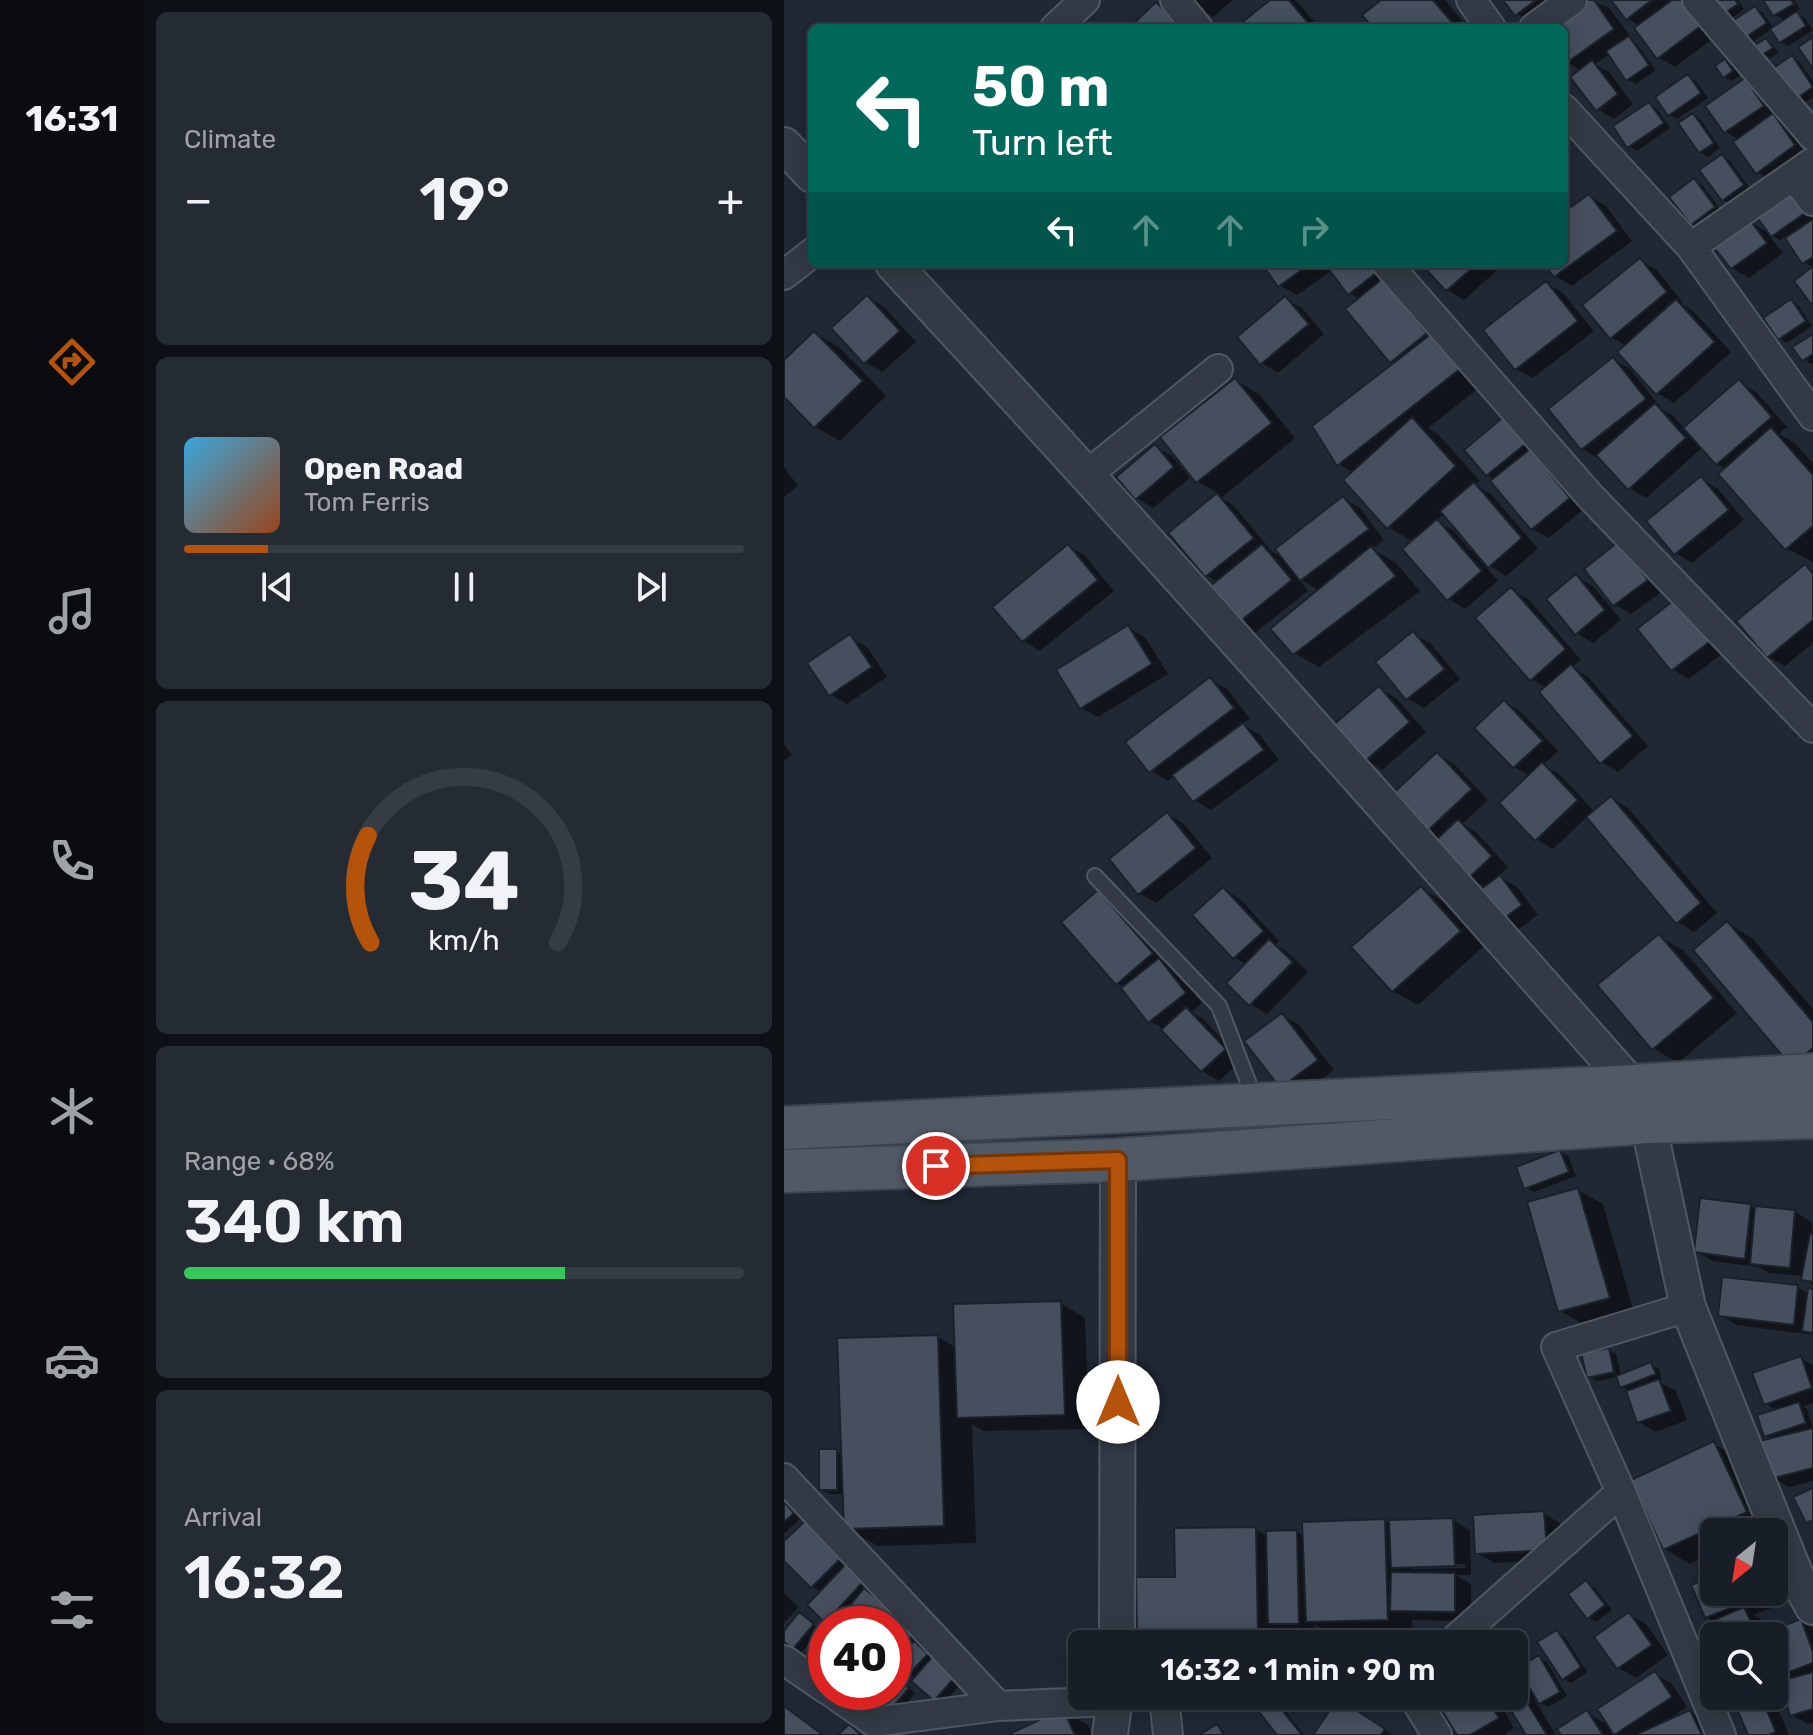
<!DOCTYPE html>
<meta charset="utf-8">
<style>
:root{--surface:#181e27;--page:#252b33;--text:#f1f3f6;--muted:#9fa2a7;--line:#363c44;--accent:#b45309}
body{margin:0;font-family:Rubik,sans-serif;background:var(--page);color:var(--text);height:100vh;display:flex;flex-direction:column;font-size:30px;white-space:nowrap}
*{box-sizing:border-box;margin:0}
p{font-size:26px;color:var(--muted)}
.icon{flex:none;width:44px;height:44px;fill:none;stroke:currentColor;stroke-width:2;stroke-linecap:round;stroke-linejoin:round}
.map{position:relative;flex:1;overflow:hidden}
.details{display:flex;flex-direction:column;gap:12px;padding:12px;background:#0d1015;width:640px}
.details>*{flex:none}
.banner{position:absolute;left:24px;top:24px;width:760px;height:244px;border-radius:12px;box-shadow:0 4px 20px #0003,0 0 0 2px var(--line);background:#00695c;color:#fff;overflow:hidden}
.needle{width:52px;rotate:210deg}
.controls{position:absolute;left:916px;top:1518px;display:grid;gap:16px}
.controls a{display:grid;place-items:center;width:88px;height:88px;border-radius:12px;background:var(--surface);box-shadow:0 4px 20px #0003,0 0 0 2px var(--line);font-size:40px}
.speed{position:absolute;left:24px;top:1606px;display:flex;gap:16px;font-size:40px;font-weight:700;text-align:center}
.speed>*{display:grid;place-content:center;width:104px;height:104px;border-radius:50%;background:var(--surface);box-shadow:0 4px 20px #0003,0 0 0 2px var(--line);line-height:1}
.speed .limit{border:12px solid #d22;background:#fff;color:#111}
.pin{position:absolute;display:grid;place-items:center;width:68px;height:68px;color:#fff;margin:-34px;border:4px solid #fff;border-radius:50%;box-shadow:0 2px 8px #0007}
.me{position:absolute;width:88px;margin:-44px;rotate:0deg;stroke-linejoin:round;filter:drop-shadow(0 0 6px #0008)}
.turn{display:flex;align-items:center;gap:28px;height:168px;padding:0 32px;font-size:36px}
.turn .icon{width:104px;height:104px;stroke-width:2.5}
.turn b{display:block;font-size:56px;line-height:68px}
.lanes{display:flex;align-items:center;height:76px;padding:0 32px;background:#0003;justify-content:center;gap:40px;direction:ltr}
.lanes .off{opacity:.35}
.big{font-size:60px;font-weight:600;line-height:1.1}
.details .card{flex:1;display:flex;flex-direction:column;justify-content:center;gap:12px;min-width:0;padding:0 28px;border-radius:12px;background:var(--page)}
.details .dial{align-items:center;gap:0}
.dial svg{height:208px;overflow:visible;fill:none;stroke:var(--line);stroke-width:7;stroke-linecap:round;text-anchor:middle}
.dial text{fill:var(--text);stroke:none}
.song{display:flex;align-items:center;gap:24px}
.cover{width:96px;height:96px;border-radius:12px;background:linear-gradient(135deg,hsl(200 70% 55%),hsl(20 70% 35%))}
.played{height:8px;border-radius:4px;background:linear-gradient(90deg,var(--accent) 15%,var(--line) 15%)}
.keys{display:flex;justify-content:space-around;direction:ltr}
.heat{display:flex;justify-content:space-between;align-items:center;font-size:44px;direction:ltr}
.charge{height:12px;border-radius:6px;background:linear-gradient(90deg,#34c759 68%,var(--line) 0)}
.trip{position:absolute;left:284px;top:1630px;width:460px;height:80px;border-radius:12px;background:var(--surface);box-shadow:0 4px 20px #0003,0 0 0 2px var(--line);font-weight:600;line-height:80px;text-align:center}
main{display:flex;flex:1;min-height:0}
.dock{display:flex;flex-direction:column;width:144px;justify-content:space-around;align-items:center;background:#0a0c10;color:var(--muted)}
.dock .icon{width:56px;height:56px}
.dock .current{color:var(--accent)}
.dock b{font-size:36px;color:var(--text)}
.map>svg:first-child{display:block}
</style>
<main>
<nav class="dock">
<b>16:31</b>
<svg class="icon current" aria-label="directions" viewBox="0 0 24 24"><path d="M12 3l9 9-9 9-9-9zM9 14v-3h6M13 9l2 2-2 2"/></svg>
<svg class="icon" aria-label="music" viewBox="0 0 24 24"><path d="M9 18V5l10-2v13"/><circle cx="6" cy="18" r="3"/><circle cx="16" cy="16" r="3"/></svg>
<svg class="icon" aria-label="phone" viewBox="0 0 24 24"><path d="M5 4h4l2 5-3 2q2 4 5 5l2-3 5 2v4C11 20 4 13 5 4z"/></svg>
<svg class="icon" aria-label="climate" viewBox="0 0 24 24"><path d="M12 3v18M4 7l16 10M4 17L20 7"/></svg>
<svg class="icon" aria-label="car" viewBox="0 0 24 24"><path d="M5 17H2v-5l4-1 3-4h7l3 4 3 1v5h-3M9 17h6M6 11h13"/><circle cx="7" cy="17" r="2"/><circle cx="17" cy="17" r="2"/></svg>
<svg class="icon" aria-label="filters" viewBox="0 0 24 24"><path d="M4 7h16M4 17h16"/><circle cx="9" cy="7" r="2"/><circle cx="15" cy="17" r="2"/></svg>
</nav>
<section class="details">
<div class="card"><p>Climate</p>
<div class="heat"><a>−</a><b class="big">19°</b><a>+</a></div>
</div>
<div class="card">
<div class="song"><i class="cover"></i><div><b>Open Road</b><p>Tom Ferris</p></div></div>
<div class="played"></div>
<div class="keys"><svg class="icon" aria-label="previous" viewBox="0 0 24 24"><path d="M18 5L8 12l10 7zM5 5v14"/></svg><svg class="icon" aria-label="pause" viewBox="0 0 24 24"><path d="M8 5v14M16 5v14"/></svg><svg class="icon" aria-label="next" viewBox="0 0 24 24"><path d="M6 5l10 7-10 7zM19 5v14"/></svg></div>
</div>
<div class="card dial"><svg viewBox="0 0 100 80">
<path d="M14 69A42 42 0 1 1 86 69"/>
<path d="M14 69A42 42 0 0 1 13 28" stroke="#b45309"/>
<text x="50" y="56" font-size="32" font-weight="700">34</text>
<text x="50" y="72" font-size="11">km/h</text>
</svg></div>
<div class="card"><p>Range · 68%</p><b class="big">340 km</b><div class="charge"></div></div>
<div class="card"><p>Arrival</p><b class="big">16:32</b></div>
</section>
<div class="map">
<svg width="1029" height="1735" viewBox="0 0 1029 1735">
<rect width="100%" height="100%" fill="#202834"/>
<!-- shadow -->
<path fill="#0007" fill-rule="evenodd" d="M407 0H449L429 17 413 7Z
M489 0H510L514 2 535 28H454Z
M600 0H661L684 28H591Z
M721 0H781L750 24 733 14Z
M806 0 825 8 872 70 852 84 844 80 826 54 811 64 825 72 849 104 830 119 814 109 797 71 780 59V28Z
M830 0H900L934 35 891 67 874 57 856 26 843 18Z
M930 0H954L960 9 948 18 940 13Z
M978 0H1010L1016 9 1010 12 1021 18 1029 30 1004 46 996 42 988 29 968 42 961 38 971 8 979 13 990 29 1002 21 991 15Z
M982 40 995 52 987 58 979 53Z
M1008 58 1016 62 1029 82V97L1018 104 1010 100Z
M941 61 949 66 956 76 948 81 940 77Z
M904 77 912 81 924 98 893 119 885 114Z
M961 81 978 91 995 116 992 118 1006 125 1027 155 990 182 973 172 955 140 942 132Z
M865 104 873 109 886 128 853 151 845 146Z
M909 115 917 120 936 148 924 157 916 152Z
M938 157 946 161 967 190 947 204 939 200Z
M910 181 918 185 938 212 916 228 908 224Z
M805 196 822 206 848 241 788 286 771 276 762 264H780V215Z
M1015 201 1029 220V268L1020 262 1002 236 996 240 983 233 999 253 965 278 948 268 966 222 988 235Z
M856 261 873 270 899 303 897 304 909 311 947 352 890 403 873 393 843 346 827 337Z
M481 264H593L705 380 644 428 654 434 696 481 691 485 707 494 754 549 722 576 697 561 714 581 681 609 665 599 629 542 604 527 570 473 554 464 612 364 607 361 576 299 565 293 548 270 513 295 496 285ZM660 513 690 548 687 551 670 531 652 521Z
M640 264H720L680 300 663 290Z
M762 284 779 293 810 331 749 378 732 369Z
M84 297 100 307 132 342 98 372 81 362Z
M501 299 518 308 540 334 494 373 478 363Z
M1007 301 1015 306 1028 326 1003 343 995 338Z
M31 333 56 348 102 396 56 441 31 427 0 394V363Z
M1029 336V363L1027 364 1020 359Z
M829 359 846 369 878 409 888 415 901 429 955 382 972 392 1003 427 995 434 1012 444 1029 464V562L1003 549 936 474 942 469 933 464 919 447 862 498 845 488 815 459 799 449 766 409Z
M451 380 476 395 511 438 437 498 450 506 485 548 484 549 502 560 559 498 576 508 600 540 588 549 612 563 636 591 535 667 510 653 536 591 513 577 524 591 467 636 450 626 434 582 422 575 387 533 436 494 414 482Z
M723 417 801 508 765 538 748 529 711 480 703 475Z
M371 447 388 456 406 478 369 508 353 498Z
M0 467 14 486 0 497Z
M917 479 934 489 960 520 908 563 892 553Z
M834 545 879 591 847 614 831 605Z
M285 546 301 556 330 591 256 651 240 641 211 607Z
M1021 567 1029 571V643L1001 666 984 657Z
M792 577 809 586 837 620 809 643 792 633Z
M727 590 744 599 797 660 788 667 804 677 864 746 834 772 817 762 763 688 747 679Z
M911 609 943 650 905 679 889 670Z
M344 628 361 637 384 674 314 717 297 708Z
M629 634 646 643 676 679 640 708 624 699Z
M66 637 83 647 103 677 63 704 46 694Z
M426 680 443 689 466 719 458 724 476 735 495 760 427 810 410 800 391 775 384 781 367 771Z
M595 688 612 698 642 732 598 770 582 760Z
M721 702 737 712 774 751 759 765 775 774 811 812 827 798 844 808 933 913 910 932 893 922 804 816 769 849 752 839 746 776 730 767Z
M0 744 8 755 0 761Z
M653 754 670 764 704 800 678 824 692 832 724 867 714 876 733 887 754 915 729 933 703 888 685 878 638 836Z
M383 814 400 824 428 858 372 903 355 893Z
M637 888 662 903 700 946 634 1005 609 991Z
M439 889 456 899 495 941 491 945 502 951 524 972 483 1014 466 1004 463 965 451 958Z
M314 892 331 902 385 963 383 965 392 970 418 1003 407 1012 419 1019 458 1060 435 1081 419 1071 378 1028 366 1021 341 988 334 983Z
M943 923 968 938 1029 1009V1076Z
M875 936 900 951 953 1013 894 1063 869 1048Z
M499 1015 515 1025 550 1070 514 1096 498 1087Z
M776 1152 784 1156 792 1176 750 1192 742 1188Z
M794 1190 819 1204 850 1312 801 1325 776 1311Z
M966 1206 973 1210 1011 1212 1028 1222 1029 1285 1020 1279V1276L985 1273 974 1267 929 1261 912 1251Z
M1013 1287 1025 1294 1029 1291V1335L953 1325 936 1315Z
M276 1303 301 1318 305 1429 200 1431 188 1424 192 1543 94 1546 62 1528 60 1494H45L37 1489 52 1451 59 1455 154 1337 173 1348Z
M824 1350 832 1354 837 1376 867 1365 875 1369 878 1379 873 1381 892 1391 903 1420 872 1432 855 1422 844 1390 838 1386 834 1377 813 1381 805 1377Z
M1016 1358 1029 1365V1403L1019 1406 1023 1409 1029 1428V1481L1005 1487 988 1477 989 1440 981 1435 994 1411 982 1404Z
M930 1444 955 1458 986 1526 974 1532H930V1552L906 1564 881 1549Z
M0 1501 17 1518 0 1534Z
M760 1514 776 1523 779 1559 710 1563 693 1553Z
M669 1520 686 1530 687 1575H671L687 1584V1621L628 1620 629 1633 549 1635 531 1625V1633H503L498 1630V1644H370L355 1636 393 1579 471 1529 484 1536 512 1532 521 1537 601 1521 608 1525ZM681 1564V1568L627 1569V1565Z
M22 1522 95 1593 91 1597 124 1622 119 1627 135 1639 132 1644 178 1682 159 1704 151 1699 132 1678 116 1666 114 1668 110 1666V1624H47L42 1621 38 1592 28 1587 0 1558V1544Z
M990 1562 1011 1599 969 1615 977 1619 983 1633 1017 1621 1029 1628V1723L1024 1724 1008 1715 1001 1693 985 1699 992 1704 1005 1735H966L965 1698 962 1696H990V1636H930V1653L919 1627 931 1622 922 1617 930 1578V1592H990ZM994 1672 1007 1680 998 1683Z
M802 1583 810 1587 828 1610 812 1622 804 1617Z
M0 1593 15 1607 0 1623Z
M845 1614 862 1624 884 1655 852 1678 835 1668 813 1637Z
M23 1619 36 1630 18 1652 0 1640V1634Z
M773 1633 781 1637 803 1672 787 1683 779 1678Z
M755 1658 763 1662 783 1696 764 1707 750 1699 772 1735H744L721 1696H730V1678L748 1689Z
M871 1674 888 1684 903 1707 884 1720 885 1722 906 1712 931 1727 935 1735H834L825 1730 828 1735H779L803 1713 826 1726Z
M110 1675 131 1693 116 1712 90 1692H110Z
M483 1696 492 1699 520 1735H496Z
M651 1696H711L730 1728 721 1734 723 1735H675Z
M571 1710 609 1735H532Z
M279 1711 304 1725 308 1735H227Z"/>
<!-- building -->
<path fill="#464f5e" stroke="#1a212b" stroke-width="2" d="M486 0H505L526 25 522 28H451Z
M597 0H649L673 28H589L578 15Z
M719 0H752L731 16Z
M802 0H810L830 29 781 64 780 28H762Z
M827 0H868L842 20Z
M888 0H899L918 25 873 59 850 28Z
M928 0H951L954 4 938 15Z
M979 0H1007L1010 4 989 16Z
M372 2 397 28H345Z
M971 6 983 23 959 39 947 22Z
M1013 11 1022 26 995 43 986 29Z
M845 36 865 65 842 81 822 51Z
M1029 37V69L1014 47Z
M982 38 989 48 978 55 971 45Z
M1008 55 1029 87 1009 101 987 70Z
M941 59 949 71 939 78 931 66Z
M808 60 834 94 812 111 786 77Z
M904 74 917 93 884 116 871 97Z
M961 78 980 106 940 133 921 106Z
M865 102 880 123 843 148 829 126Z
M909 113 930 143 915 153 894 123Z
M989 113 1011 145 972 174 949 142Z
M938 154 960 185 938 201 915 170Z
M910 178 931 207 907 225 885 197Z
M805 194 833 231 770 277 760 264H780V212Z
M1007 194 1021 213 987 237 973 217Z
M1029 219V257L1018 264 1001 238Z
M966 220 983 243 947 269 929 246Z
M856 258 883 292 826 339 798 305Z
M478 264H526L494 287Z
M541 264H585L592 273 564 295Z
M637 264H693L662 291Z
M1029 266V303L1027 304 1010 281Z
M598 279 643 333 606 363 561 309Z
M762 281 794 321 731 370 699 330Z
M83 295 116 331 80 364 47 328Z
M501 296 525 324 476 365 453 337Z
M892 299 931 342 872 395 833 352Z
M1007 299 1022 321 994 340 979 318Z
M30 331 79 381 30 428 0 397V360Z
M651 331 681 365 553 466 528 426Z
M1029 334V354L1018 361 1008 347Z
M829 357 862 399 797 450 764 409Z
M451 378 488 423 412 483 376 437Z
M955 379 988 417 932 465 899 428Z
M871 403 902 438 844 490 812 455Z
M723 414 745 441 702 476 680 450Z
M628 417 672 466 603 529 559 480Z
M987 427 1029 475V526L1001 550 934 474Z
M371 444 390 467 351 500 332 477Z
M746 449 786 498 747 530 706 481Z
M917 476 945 510 890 555 862 521Z
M690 482 738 538 704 568 656 511Z
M433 493 470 538 421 577 384 533Z
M559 496 585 529 516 581 491 549Z
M653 519 698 571 663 601 618 549Z
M834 542 864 580 829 606 800 569Z
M284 544 314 580 238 642 208 607Z
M478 544 508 580 449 627 420 591Z
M587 546 612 576 509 655 486 629Z
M1021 564 1029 574V620L983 658 952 621Z
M792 574 821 610 791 635 762 599Z
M727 587 782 649 746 681 691 618Z
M894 597 928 640 887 671 853 629Z
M344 625 368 664 296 709 272 670Z
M629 631 661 669 622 700 591 662Z
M66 634 88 667 45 696 23 663Z
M787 664 849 736 816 764 755 692Z
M426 677 450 708 365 773 341 742Z
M595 686 626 722 580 762 548 726Z
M720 700 759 741 729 768 690 728Z
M459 723 480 750 409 802 388 775Z
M653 752 688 789 636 838 601 801Z
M758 762 794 800 751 841 715 803Z
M827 796 917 903 892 924 802 817Z
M383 812 412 848 354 895 325 859Z
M674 819 708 856 684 879 650 842Z
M716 875 738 905 711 925 689 895Z
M637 886 677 931 608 992 567 947Z
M439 887 480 931 449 959 408 915Z
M314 890 369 953 332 985 277 922Z
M943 921 1029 1022V1048L1007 1066 909 950Z
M875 934 930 998 868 1050 813 985Z
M485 939 509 962 465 1006 442 983Z
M375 958 402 993 364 1023 337 988Z
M402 1007 442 1049 417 1072 377 1030Z
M498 1013 534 1060 496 1088 460 1041Z
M776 1150 785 1172 740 1189 732 1167Z
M794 1188 826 1298 774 1312 743 1202Z
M916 1198 967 1204 961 1259 910 1252Z
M971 1206 1011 1210 1006 1268 966 1264Z
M1026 1233 1029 1234V1282L1017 1280Z
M938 1277 1014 1285 1010 1325 934 1316Z
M1024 1288 1029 1289V1333L1018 1331Z
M277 1301 281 1415 173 1418 169 1304Z
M154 1335 160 1526 60 1529 53 1338Z
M825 1348 830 1372 803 1378 797 1353Z
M1017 1356 1028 1388 980 1405 968 1373Z
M867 1362 872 1374 836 1388 832 1376Z
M875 1379 887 1411 853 1423 842 1391Z
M1015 1402 1022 1423 980 1437 973 1415Z
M1029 1428V1468L986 1479 976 1441Z
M930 1441 963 1512 879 1550 847 1480Z
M35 1449H53V1490H35Z
M1029 1488V1520L1022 1523 1009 1497Z
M0 1502 10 1513 0 1522Z
M760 1511 763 1550 691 1554 689 1515Z
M669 1518 671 1566 607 1568 605 1520Z
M601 1519 604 1620 522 1622 518 1522Z
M22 1520 59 1556 27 1588 0 1561V1541Z
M472 1527 474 1635 353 1637 352 1577H391L390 1528Z
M513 1530 515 1624H484L482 1531Z
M61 1565 79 1582 41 1623 23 1605Z
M607 1572 671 1573V1612L606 1611Z
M930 1576V1592H988L921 1618 907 1585Z
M802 1580 821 1605 803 1619 784 1594Z
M80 1588 108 1611 98 1624H51Z
M960 1607 973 1634 930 1636 928 1654 916 1626Z
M15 1612 30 1624 9 1649 0 1642V1631Z
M845 1612 868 1645 833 1669 810 1637Z
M1017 1619 1029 1652V1663L995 1676 990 1661V1636H981L980 1633Z
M112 1621 129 1633 110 1659V1625Z
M773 1630 797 1667 778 1680 753 1642Z
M130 1641 144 1654 123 1676 110 1662Z
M42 1643V1670L29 1660Z
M755 1655 776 1692 755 1704 734 1668Z
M148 1657 171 1677 150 1701 127 1681Z
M871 1671 888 1697 830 1735 813 1709Z
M1029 1672V1709L1006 1716 996 1681Z
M110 1675 125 1688 107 1709 87 1692H110Z
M730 1681 763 1735H742L718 1696H730Z
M480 1696H487L518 1735H493L469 1704Z
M649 1696H701L715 1718 686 1735H673Z
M965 1696H977L992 1732 985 1735H964L950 1702Z
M554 1698 601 1729 597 1735H529Z
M0 1706 39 1735H0Z
M279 1709 291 1735H223Z
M803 1710 819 1735H777L773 1729Z
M906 1710 918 1735H856L855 1733Z
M65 1724 77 1735H54Z
M433 1724 440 1735H415Z"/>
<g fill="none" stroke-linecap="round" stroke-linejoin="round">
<!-- service casing -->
<g stroke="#505863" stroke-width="18">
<path id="service" d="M311 876 435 1006 471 1100"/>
</g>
<!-- minor casing -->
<g stroke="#505863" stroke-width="32">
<path id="minor" d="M391 0 414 28
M687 0 707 28
M913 0 1029 136
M271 28 301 0
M750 28 788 0
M780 109 907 247 1029 416
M1010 176 1029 201
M907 247 1029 162
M603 264 805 495 1029 728
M0 275 28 253
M304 474 434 369
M0 1478 214 1706
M837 1492 772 1347 904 1307
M666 1644 837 1492 937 1735
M0 1660 42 1689
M47 1692 90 1722 214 1706 329 1701
M380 1696 384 1735
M629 1696 653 1735"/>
</g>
<!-- tertiary casing -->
<g stroke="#505863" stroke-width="38">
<path id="tertiary" d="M0 145 28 175
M109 264C360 534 604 810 848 1086L864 1122 904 1307 1012 1576 1029 1607
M333 1644 334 1160
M326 1735 331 1696"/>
</g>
<!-- primary casing -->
<g stroke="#3c434e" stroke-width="46">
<path id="primary" d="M0 1128 833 1087 1029 1075
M0 1171 334 1160 864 1122 1029 1117"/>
</g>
<!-- service -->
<use href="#service" stroke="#333a45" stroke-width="14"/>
<!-- minor -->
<use href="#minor" stroke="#333a45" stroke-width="28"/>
<!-- tertiary -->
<use href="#tertiary" stroke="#333a45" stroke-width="34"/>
<!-- primary -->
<use href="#primary" stroke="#515965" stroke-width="42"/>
</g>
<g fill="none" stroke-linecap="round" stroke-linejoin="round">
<!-- route casing -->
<g stroke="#753606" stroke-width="20">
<path id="route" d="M152 1166 334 1160V1402"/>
</g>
<!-- route -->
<use href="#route" stroke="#b45309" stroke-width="14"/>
</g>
</svg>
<div class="controls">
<a><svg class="needle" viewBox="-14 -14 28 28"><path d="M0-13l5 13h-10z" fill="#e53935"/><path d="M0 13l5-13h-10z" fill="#9fa2a7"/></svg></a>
<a><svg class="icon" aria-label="search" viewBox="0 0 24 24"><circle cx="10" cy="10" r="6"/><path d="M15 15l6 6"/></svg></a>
</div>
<div class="speed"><div class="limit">40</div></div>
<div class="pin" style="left:152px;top:1166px;background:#d93025"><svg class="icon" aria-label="arrive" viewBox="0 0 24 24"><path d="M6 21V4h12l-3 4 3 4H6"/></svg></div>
<svg class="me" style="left:334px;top:1402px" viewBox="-20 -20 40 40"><circle r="19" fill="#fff"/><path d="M0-13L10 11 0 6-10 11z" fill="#b45309"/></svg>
<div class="trip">16:32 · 1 min · 90 m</div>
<div class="banner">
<div class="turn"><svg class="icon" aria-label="left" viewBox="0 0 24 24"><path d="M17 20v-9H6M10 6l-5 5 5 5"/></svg><div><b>50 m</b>Turn left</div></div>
<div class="lanes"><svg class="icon" aria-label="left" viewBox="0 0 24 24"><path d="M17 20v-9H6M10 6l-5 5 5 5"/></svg><svg class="icon off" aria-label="ahead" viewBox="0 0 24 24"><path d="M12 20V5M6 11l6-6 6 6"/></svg><svg class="icon off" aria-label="ahead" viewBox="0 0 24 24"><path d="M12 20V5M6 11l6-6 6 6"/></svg><svg class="icon off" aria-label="right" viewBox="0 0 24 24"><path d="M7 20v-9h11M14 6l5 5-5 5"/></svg></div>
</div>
</div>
</main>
